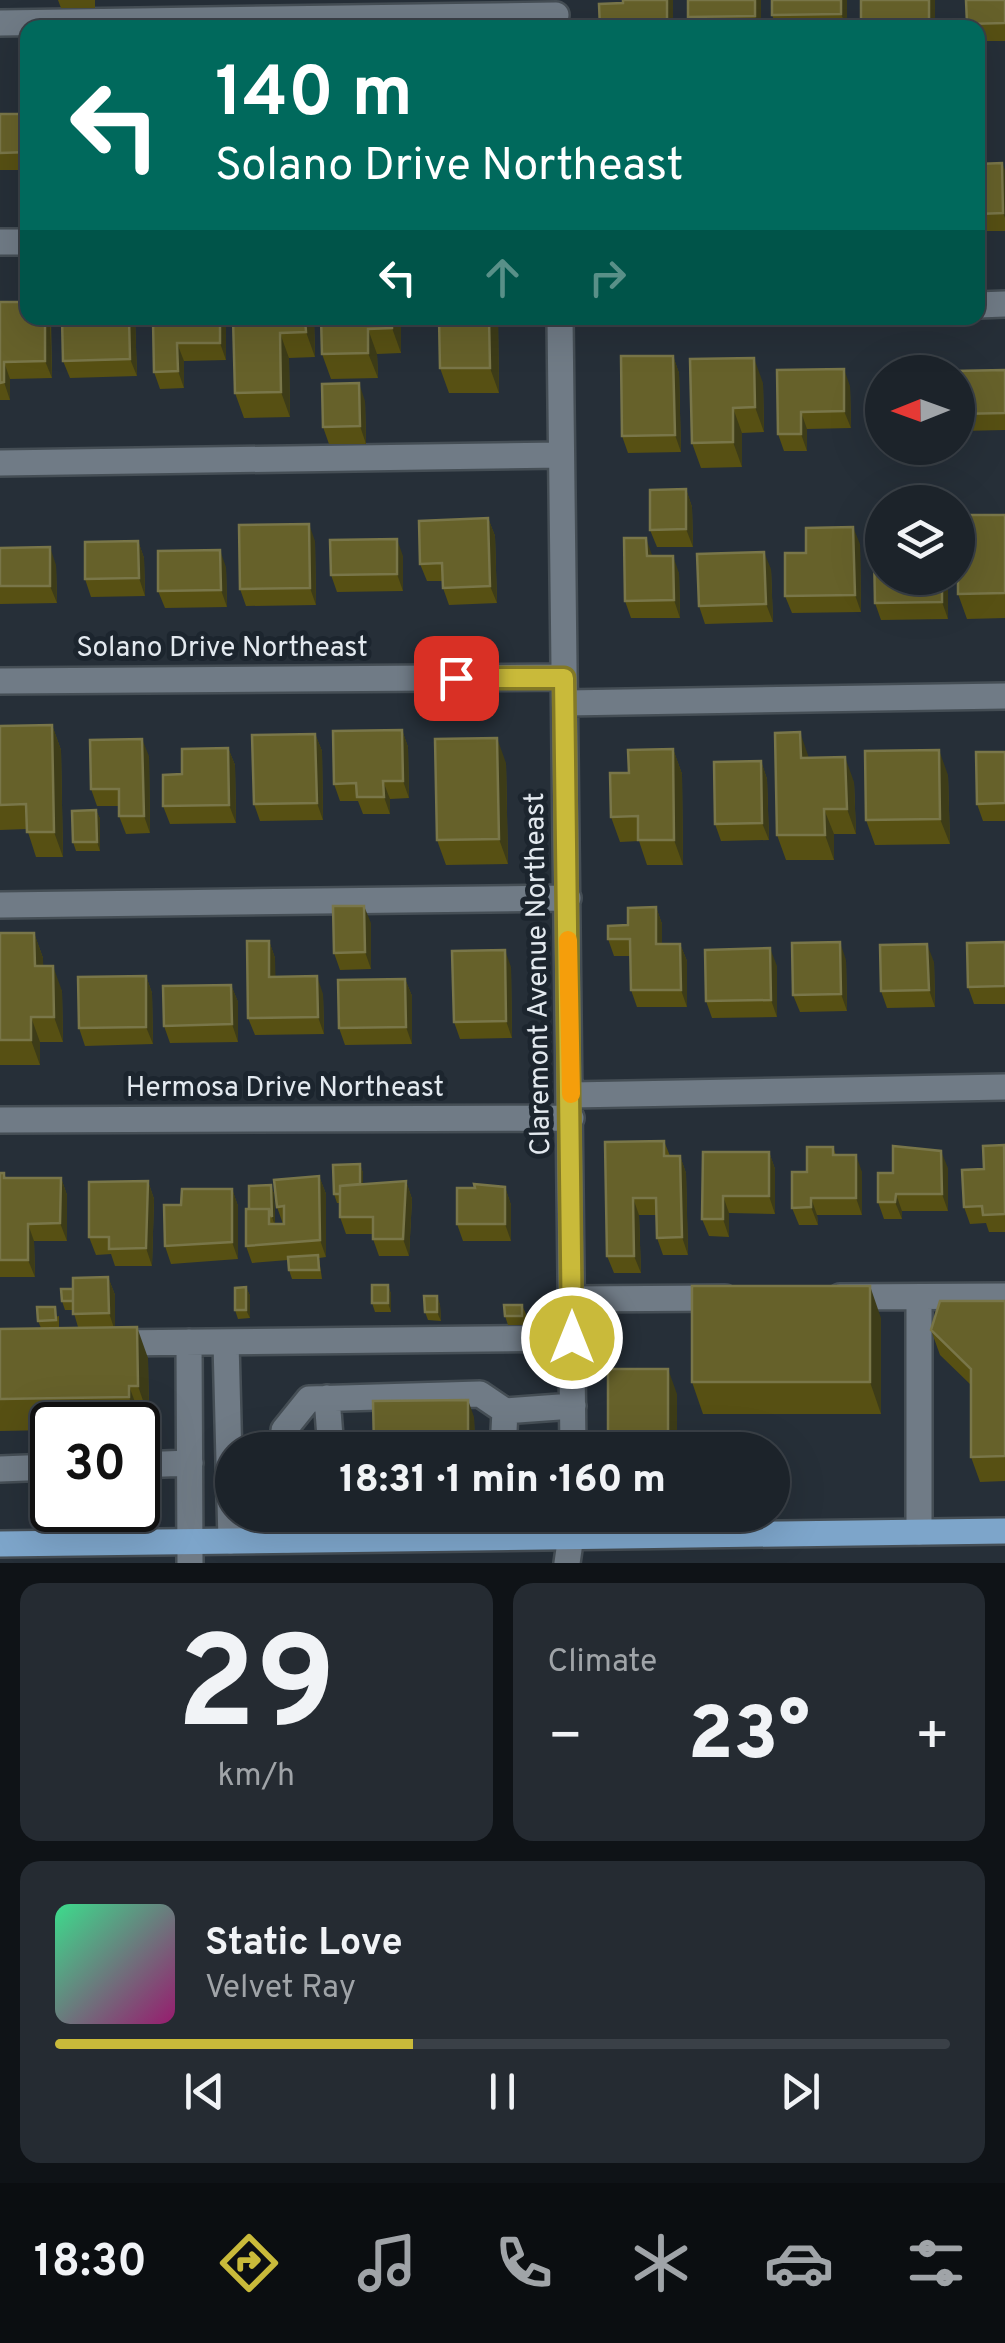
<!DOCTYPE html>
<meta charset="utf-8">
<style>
:root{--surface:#1c232a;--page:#252b32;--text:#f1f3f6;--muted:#a0a4a8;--line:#3a4047;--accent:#c9ba3a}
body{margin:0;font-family:Overpass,sans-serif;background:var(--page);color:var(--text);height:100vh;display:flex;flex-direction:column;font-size:38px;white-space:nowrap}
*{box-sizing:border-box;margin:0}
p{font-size:32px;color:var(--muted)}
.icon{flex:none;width:55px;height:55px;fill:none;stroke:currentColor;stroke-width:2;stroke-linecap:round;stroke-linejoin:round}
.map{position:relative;height:1563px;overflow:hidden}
.details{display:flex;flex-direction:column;gap:20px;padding:20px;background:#0f1317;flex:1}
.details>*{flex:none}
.guide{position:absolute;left:20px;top:20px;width:965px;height:305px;border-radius:20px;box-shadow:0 10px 40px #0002,0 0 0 2px var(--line);background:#00695c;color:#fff;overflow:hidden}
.needle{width:65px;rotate:269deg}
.buttons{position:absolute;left:865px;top:355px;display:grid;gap:20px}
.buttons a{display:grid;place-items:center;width:110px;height:110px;border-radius:50%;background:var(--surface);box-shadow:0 10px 40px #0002,0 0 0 2px var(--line);font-size:50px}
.speed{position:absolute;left:30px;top:1402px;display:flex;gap:20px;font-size:50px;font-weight:700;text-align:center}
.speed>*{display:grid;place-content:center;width:130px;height:130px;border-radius:50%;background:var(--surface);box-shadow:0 10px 40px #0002,0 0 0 2px var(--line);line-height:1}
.speed .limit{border:5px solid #111;border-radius:15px;background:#fff;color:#111}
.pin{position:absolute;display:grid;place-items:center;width:85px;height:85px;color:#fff;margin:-42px;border-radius:20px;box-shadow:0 5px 15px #0006}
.me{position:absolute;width:110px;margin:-55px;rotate:0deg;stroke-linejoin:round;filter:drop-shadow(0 0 8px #0008)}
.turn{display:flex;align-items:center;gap:35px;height:210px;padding:0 30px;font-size:45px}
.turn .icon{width:130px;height:130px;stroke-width:2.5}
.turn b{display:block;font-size:70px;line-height:85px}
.lanes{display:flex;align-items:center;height:95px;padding:0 30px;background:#0003;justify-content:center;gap:50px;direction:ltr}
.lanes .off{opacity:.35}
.big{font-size:75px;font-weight:800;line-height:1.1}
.details .tile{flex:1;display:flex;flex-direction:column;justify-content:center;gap:15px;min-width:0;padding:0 35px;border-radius:20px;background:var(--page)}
.details .dial{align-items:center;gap:0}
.dial b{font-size:130px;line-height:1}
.song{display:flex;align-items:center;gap:30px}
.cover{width:120px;height:120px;border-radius:15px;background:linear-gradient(135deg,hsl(150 70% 55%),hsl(320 70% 35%))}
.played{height:10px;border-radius:5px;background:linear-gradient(90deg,var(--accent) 40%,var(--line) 40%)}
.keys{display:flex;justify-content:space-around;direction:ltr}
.heat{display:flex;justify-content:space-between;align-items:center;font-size:55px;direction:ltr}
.details .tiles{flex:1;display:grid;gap:20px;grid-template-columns:1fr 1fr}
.tile:last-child{grid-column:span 2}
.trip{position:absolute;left:215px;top:1432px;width:575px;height:100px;border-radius:50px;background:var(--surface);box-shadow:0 10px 40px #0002,0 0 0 2px var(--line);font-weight:800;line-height:100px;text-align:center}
.dock{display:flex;height:160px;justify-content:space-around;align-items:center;background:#0b0e11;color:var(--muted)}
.dock .icon{width:70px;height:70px}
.dock .selected{color:var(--accent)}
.dock b{font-size:45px;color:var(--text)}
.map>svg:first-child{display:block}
</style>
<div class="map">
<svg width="1005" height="1563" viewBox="0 0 1005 1563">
<rect width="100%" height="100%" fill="#262f38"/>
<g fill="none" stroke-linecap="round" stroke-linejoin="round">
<!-- minor casing -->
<g stroke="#454e55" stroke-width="30">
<path id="minor" d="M0 23 556 15
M0 242H28
M978 305 1005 304
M560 318 573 1450
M0 463 561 455
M0 681 564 677
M565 703 1005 696
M0 905 568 898
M571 1095 1005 1087
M0 1120 571 1118
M840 1297 1005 1296
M572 1299 725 1298
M189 1342 190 1563
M226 1342 231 1541
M113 1343 573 1338
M327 1398 331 1450
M284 1450V1430L309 1399 480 1394 505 1411 573 1406
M503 1450 505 1411
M138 1465 190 1463
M0 1469 52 1467
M286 1515 287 1540
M919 1532V1297
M567 1563 574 1515"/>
</g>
<!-- major casing -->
<g stroke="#454e55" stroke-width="30">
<path id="major" d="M0 1544 1005 1531"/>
</g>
<!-- minor -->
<use href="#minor" stroke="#707b86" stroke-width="25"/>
<!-- major -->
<use href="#major" stroke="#7da5ca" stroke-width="25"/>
</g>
<!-- wall -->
<path fill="#575013" d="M58 0H95V8H61Z
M623 0H673V28H600L623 3Z
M761 0V28H692L688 17Z
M772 0H847V28H777L772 15Z
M1005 0V41H978V28H968L967 24Z
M0 114H28V170H0Z
M978 164 1005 170V231H978Z
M0 302 28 318 51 319 52 378 10 379V400H0Z
M62 318H135L137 376 70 378 63 361Z
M226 318V360L184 361V388L160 389 154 372 153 320Z
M233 318H314L315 357 289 358 290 417 244 418 235 393Z
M321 318H401V353L377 354 378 378 331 379 322 354Z
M498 318 499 393H449L440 368Z
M673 356 679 373 681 452 628 453 622 436Z
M777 370 850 386 851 428 807 429V451H784L778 434Z
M1005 370V430L961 431 958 420V372Z
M763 383 764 432 742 433V467L701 468 692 443Z
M365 401 366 444H329L323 427Z
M686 489 692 507 693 547H657L650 530Z
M1005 515V618L967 619 958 594Z
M488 518 495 536 497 603 449 605 443 588V581H427L420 564Z
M138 541 144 558 145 596 91 597 85 579Z
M315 541 316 605 246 606 240 589Z
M860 544 861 612 792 613 785 596Z
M0 548 56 565 57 603 0 604Z
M403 556V591L337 592 331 575Z
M653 556 679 573 680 618H631L625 601Z
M226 567 227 607 165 608 158 591Z
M771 569 773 622 705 624 699 606Z
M882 578H948V619L881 620 875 603Z
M52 725 61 750 63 857H36L27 829 0 830V726Z
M402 730 408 747 409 798 390 799V814H363L358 801H340L334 784Z
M315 734 322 751 323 820 260 821 254 804Z
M228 748 235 765 236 823 170 824 163 806 182 774Z
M673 749 682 774 683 865H647L639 841 620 842 611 817 629 773Z
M1005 752V821H983L977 804Z
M149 756 150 833 126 834 119 816V806H97L91 789Z
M761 761 767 779 769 840 721 841 715 824Z
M506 763 508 864 446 865 437 840Z
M948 775 950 844 875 845 866 820Z
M854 782 856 834H834V860H786L777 835Z
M96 810 100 819V851H76L73 842Z
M656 907 662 924V944H680L687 961V1007H637L631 990 630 956H614L608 939Z
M371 923V969L340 970 334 953Z
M0 933H34L43 958V966L62 991 63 1042H40V1065H0Z
M269 941 275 958V977L323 994 324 1034 255 1035 248 1018Z
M1005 942V1004H974L968 987Z
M846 960 847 1011 800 1012 793 995Z
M934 962 935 1007 887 1008 881 991Z
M777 966V1017L712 1018 706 1001Z
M511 967 512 1038 460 1039 454 1022Z
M146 976 152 993 153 1044 85 1046 79 1028Z
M405 979 412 996V1044L345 1045 339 1028Z
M231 985 238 1002V1042L170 1043 164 1026Z
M664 1141 670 1156H680L686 1173 688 1255H663L657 1238 656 1215H639L641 1273H614L607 1256 605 1142Z
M833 1147 836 1155 862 1172V1215H817L818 1225H799L792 1208 807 1172Z
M1005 1147V1232H989L986 1223 970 1224 964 1207 984 1169Z
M703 1152H769L775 1169V1214L729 1213V1237L709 1236 702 1219Z
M360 1164 363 1173V1184L406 1181 412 1199 409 1256H379L373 1239V1234H346L340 1217V1203H337L334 1194Z
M948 1168V1211H902V1219H884L878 1202 893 1173Z
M0 1173H4L6 1178H61L67 1195V1241H34L35 1277H0Z
M319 1176 326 1194V1257L319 1258 322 1279H292L289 1270 288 1260 252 1263 246 1246 249 1209 271 1185 274 1194 275 1224H283L277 1207Z
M148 1181 154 1199 152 1266H115L111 1254 96 1255 89 1237Z
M505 1187 511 1205V1241H463L457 1224Z
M232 1189 238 1206V1259L171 1264 165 1246 181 1205Z
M108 1277 115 1295V1327L148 1358 149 1418H141V1428H138V1425H52V1430L0 1431V1329L41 1328 38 1321 59 1316V1328L78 1327 73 1310H65L62 1301 73 1289Z
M388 1285 391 1294V1312H375L372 1303Z
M246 1287 250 1296V1318L238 1319 235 1310Z
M437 1296 440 1305 441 1321 428 1320 425 1312Z
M1005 1301V1481L980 1482 971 1457V1385L940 1355 931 1330Z
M522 1305 526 1314V1325H508L505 1316Z
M881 1318V1414H703L692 1382Z
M474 1417 475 1450H376L374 1446Z"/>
<!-- shaded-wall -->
<path fill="#3d3c18" d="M667 0H673V28H669L667 22Z
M755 0H761V28H759L755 16Z
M841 0H847V28L841 14Z
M929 0H935V28H930Z
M1002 163 1005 170V218L1003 213Z
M45 318H50L52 378 45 361Z
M129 318H135L137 376 130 359Z
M220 318H226V360L220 343Z
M305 318H314L315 357 306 332Z
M392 318H401V353L392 328Z
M489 318H498L499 393 490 368Z
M368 329 377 354 378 378 368 353Z
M280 333 289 358 290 417 281 392Z
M177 343 184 361V388L178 371Z
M673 356 679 373 681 452 675 435Z
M754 358 763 383 764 432 755 407Z
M4 362 10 379V400L4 382Z
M844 369 850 386 851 428 844 411Z
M359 383 365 401 366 444 360 426Z
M733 408 742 433V467L733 442Z
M801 412 807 429V451L801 434Z
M686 489 692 507 693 547 686 529Z
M488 518 495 536 497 603 490 586Z
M309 524 315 541 316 605 310 588Z
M853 527 860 544 861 612 855 595Z
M646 538 652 555 653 574 647 556Z
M397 539 403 556V591L397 574Z
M138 541 144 558 145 596 139 578Z
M50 547 56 565 57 603 50 586Z
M220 550 226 567 227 607 221 590Z
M764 552 771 569 773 622 766 604Z
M673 556 679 573 680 618 674 600Z
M942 578H948V619L942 602Z
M52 725 61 750 63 857 54 832Z
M402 730 408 747 409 798 403 781Z
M800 732 809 758H801Z
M315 734 322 751 323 820 317 803Z
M497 738 506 763 508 864 499 839Z
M142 739 149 756 150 833 144 816Z
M228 748 235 765 236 823 229 805Z
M673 749 682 774 683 865 674 840Z
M939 750 948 775 950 844 940 819Z
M845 757 854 782 856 834 847 809Z
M761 761 767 779 769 840 762 823Z
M383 781 390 799V814L384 797Z
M824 809 834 834V860L825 835Z
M96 810 100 819V851L97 842Z
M364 906 371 923V969L365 952Z
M656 907 662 924V961L656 944Z
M34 933 43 958 44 991 35 966Z
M269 941 275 958 276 995 269 977Z
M840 942 846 960 847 1011 841 994Z
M680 944 687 961V1007L681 990Z
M927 944 934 962 935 1007 929 990Z
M770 948 777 966V1017L771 1000Z
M505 950 511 967 512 1038 506 1021Z
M53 966 62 991 63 1042 54 1017Z
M146 976 152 993 153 1044 146 1027Z
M317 976 323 994 324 1034 318 1017Z
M405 979 412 996V1044L406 1027Z
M231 985 238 1002V1042L232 1024Z
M31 1017 40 1042V1065L31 1040Z
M941 1151 948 1168V1211L942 1194Z
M769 1152 775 1169V1214L769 1196Z
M856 1155 862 1172V1215L856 1198Z
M680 1156 686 1173 688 1255 682 1237Z
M360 1164 363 1173V1203L360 1194Z
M319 1176 326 1194V1257L320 1240Z
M61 1178 67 1195V1241L60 1223Z
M148 1181 154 1199 152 1266 146 1248Z
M406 1181 412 1199 409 1256 403 1239Z
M271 1185 274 1194 275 1226 272 1217Z
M505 1187 511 1205V1241L505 1224Z
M232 1189 238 1206V1259L232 1242Z
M896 1194 902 1211V1219L895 1202Z
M723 1196 729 1213V1237L723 1219Z
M633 1198 639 1215 641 1273 634 1256Z
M811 1198 817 1215 818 1225 811 1207Z
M28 1224 34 1241 35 1277 28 1260Z
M108 1277 115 1295V1331L109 1313Z
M388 1285 391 1294V1312L388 1303Z
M870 1286 881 1318V1414L870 1382Z
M246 1287 250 1296V1318L246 1310Z
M437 1296 440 1305 441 1321 437 1312Z
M137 1327 148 1358 149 1418 138 1386Z
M668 1369 677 1394V1450H668Z
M129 1386 141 1418V1428L129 1397Z
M468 1400 474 1417 475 1450H471L468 1444Z"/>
<!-- building -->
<path fill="#66612a" stroke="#797649" stroke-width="2.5" d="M623 0H667V22L644 23V28H600L599 4 623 3Z
M688 0H755V16L688 17Z
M772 0H841V14L772 15Z
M861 0H929V26L861 27Z
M966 0H1005V23L967 24Z
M0 114H28V152L0 153Z
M1002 163 1003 213 978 214V164Z
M0 302H28V318H45V361L4 362V382L0 383Z
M62 318H129L130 359 63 361Z
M173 318H220V343H177L178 371 154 372 153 320H173Z
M233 318H305L306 332 280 333 281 392 235 393Z
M321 318H392V328L368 329V353L322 354Z
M439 318H489L490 368H440Z
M621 356H673L675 435 622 436Z
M754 358 755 407 733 408V442L692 443 690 359Z
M844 369V411L801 412V434H778L777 370Z
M1005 370V413L958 414V372H954V371Z
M359 383 360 426 323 427 322 384Z
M686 489V529L650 530V490Z
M958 515H1005V593L958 594Z
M488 518 490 586 443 588 442 563 420 564 419 521Z
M309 524 310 588 240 589 239 525Z
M853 527 855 595 785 596V553H806V528Z
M624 538H646L647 556H673L674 600 625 601Z
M397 539V574L331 575 330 540Z
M138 541 139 578 85 579V542Z
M50 547V586H0V548Z
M220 550 221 590 158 591V551Z
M882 551V578H942V602L875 603 874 552Z
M764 552 766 604 699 606 697 554Z
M52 725 54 832H27L26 804 0 805V726Z
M402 730 403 781H383L384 797H357L356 783 334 784 333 731Z
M800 732 801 758 845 757 847 809H824L825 835H777L775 733Z
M315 734 317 803 254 804 252 735Z
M497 738 499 839 437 840 435 739Z
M142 739 144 816H119V789H91L90 740Z
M228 748 229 805 163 806V775L182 774V749Z
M673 749 674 840H638V816L611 817 610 773H629L628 750Z
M939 750 940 819 866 820 865 751Z
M976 752H1005V803L977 804Z
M761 761 762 823 715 824 714 762Z
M96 810 97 842H73L72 811Z
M333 906H364L365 952 334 953Z
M656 907V944H680L681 990H631L630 939H608V926L628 925V908Z
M0 933H34L35 966H53L54 1017H31V1040H0Z
M247 941H269V977L317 976 318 1017 248 1018Z
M840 942 841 994 793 995 792 943Z
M1005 942V986L968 987 967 943Z
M927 944 929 990 881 991 880 945Z
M770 948 771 1000 706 1001 705 950Z
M505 950 506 1021 454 1022 452 951Z
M146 976V1027L79 1028 78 977Z
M405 979 406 1027 339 1028 338 980Z
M231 985 232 1024 164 1026 163 986Z
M664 1141V1156H680L682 1237 657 1238 656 1198H633L634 1256H607L605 1142Z
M1004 1145 1005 1214 983 1215 982 1206 964 1207 962 1170 984 1169 983 1146Z
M893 1146 941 1151 942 1194H896L895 1202H878V1173H893Z
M807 1147H833V1155H856V1198H811V1207L792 1208V1172H807Z
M703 1152H769V1196H723V1219H702Z
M360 1164V1184L340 1186V1194H334L333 1165Z
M0 1173H4V1178H61L60 1223 28 1224V1260H0Z
M319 1176 320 1240 246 1246V1209H269V1224H284V1206L277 1207 274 1180Z
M148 1181 146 1248 109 1249V1237H89V1182Z
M406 1181 403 1239H373V1217H340V1186Z
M474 1184 505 1187V1224H457V1188H475Z
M271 1185 272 1217 269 1209H249V1186Z
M182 1189H232V1242L165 1246 164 1205H181Z
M318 1255 319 1270H289L288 1257Z
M108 1277 109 1313 73 1314V1278Z
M372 1285H388V1303H372Z
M692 1286H870V1382H692Z
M246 1287V1310H235V1288Z
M61 1289H73V1301H62Z
M424 1296H437V1312H425Z
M940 1301H1005V1456L971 1457V1369L931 1330Z
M504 1305H522V1316H505Z
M37 1307H55L56 1320 38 1321Z
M137 1327 138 1386H129V1397L0 1399V1329Z
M608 1369H668V1450H608Z
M468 1400V1444L374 1446 373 1401Z"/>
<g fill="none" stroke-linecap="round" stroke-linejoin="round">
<!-- route casing -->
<g stroke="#837926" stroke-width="25">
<path id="route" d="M456 678H564L572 1338"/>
</g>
<!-- route -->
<use href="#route" stroke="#c9ba3a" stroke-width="18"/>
<!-- slow -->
<path stroke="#f59e0b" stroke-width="18" d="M568 940 571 1094"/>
</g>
<g text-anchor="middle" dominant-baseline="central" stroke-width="10" stroke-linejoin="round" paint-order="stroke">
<!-- street labels -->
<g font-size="28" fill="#e3e9ef" stroke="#1c252e">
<text x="222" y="649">Solano Drive Northeast</text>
<text transform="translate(539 974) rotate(-91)">Claremont Avenue Northeast</text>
<text x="285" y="1089">Hermosa Drive Northeast</text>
</g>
</g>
</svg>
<div class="buttons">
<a><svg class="needle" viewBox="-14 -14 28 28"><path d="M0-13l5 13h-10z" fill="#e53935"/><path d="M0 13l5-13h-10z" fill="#a0a4a8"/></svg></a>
<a><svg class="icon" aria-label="layers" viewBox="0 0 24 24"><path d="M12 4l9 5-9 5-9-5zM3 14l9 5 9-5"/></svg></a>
</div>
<div class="speed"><div class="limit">30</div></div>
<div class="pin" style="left:456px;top:678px;background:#d93025"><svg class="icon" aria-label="arrive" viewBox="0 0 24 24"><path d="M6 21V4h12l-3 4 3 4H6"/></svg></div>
<svg class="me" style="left:572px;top:1338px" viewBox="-20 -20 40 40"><circle r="17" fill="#c9ba3a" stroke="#fff" stroke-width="3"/><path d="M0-11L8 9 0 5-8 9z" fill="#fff"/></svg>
<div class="trip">18:31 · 1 min · 160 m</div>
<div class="guide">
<div class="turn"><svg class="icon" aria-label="left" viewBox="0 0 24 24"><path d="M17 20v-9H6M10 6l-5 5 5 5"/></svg><div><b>140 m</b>Solano Drive Northeast</div></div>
<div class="lanes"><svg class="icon" aria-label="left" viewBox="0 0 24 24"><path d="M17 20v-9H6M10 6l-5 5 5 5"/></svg><svg class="icon off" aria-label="ahead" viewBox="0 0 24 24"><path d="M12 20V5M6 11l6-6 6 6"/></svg><svg class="icon off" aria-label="right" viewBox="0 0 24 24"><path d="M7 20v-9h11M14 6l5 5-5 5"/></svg></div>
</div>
</div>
<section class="details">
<div class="tiles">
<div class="tile dial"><b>29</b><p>km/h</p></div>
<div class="tile"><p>Climate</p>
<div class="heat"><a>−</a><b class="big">23°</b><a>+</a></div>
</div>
<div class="tile">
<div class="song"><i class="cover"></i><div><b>Static Love</b><p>Velvet Ray</p></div></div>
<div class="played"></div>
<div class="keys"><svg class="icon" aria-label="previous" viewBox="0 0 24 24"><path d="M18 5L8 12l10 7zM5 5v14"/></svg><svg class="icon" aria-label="pause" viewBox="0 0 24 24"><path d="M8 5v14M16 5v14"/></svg><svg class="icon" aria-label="next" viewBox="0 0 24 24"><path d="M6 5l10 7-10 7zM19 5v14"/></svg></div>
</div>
</div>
</section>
<nav class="dock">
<b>18:30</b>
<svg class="icon selected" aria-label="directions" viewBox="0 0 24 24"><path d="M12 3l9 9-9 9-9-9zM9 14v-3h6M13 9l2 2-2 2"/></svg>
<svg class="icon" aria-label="music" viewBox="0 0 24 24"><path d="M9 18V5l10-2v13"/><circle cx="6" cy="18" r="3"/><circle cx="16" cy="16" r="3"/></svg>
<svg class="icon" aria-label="phone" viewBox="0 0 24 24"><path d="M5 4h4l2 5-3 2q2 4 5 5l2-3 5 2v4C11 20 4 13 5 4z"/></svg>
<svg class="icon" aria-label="climate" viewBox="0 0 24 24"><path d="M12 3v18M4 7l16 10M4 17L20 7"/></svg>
<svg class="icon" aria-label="car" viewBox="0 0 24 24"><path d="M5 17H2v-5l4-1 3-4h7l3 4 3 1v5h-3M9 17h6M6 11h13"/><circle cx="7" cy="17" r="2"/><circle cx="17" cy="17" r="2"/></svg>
<svg class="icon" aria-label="filters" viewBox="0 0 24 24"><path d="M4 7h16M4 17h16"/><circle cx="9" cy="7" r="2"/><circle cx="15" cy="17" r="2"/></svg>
</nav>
